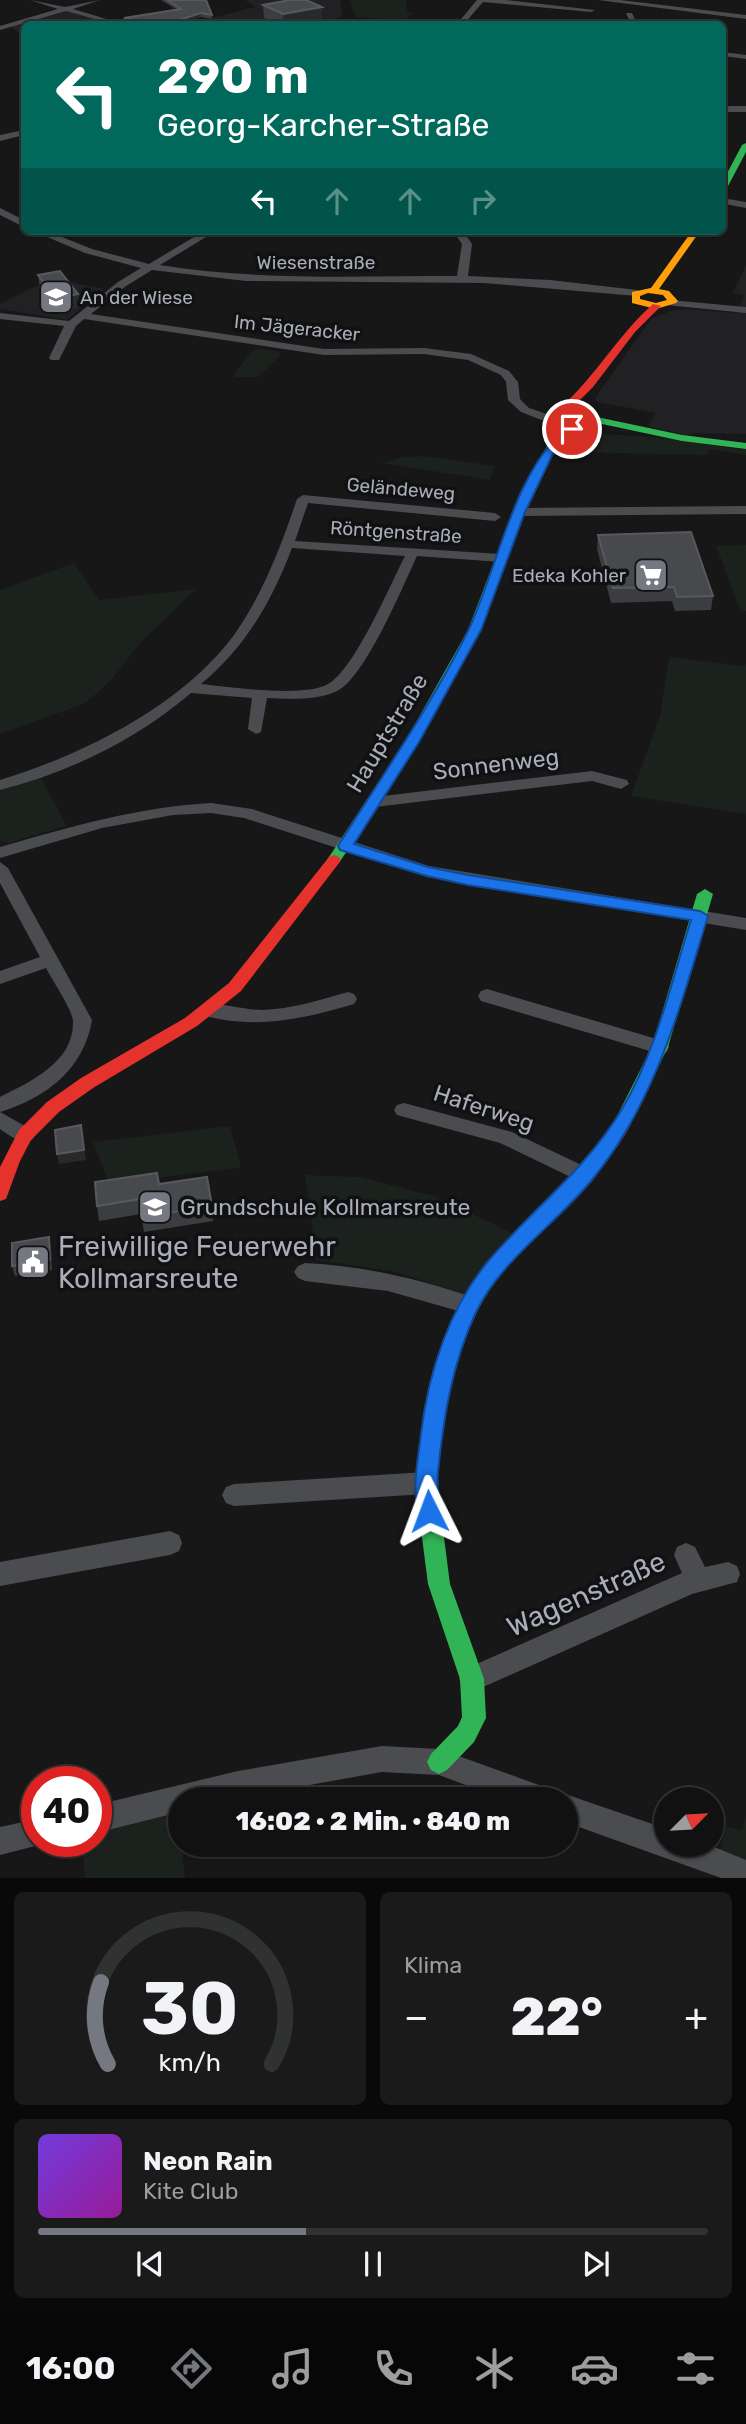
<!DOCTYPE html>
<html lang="de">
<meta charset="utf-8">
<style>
:root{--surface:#111;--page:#1a1a1a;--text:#f1f3f6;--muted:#9c9d9f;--line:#303131;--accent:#757880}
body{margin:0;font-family:Rubik,sans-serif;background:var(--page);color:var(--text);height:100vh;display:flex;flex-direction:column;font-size:26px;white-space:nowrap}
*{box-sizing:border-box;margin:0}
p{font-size:23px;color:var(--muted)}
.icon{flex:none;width:38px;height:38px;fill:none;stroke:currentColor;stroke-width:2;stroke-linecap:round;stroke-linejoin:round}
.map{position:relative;height:1878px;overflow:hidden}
.panel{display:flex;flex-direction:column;gap:14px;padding:14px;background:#090909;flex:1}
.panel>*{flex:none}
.banner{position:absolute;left:21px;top:21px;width:705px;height:214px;border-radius:10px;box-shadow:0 2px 5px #0004,0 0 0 2px var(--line);background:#00695c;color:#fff;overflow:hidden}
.needle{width:46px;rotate:66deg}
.buttons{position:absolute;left:654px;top:1787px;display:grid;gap:14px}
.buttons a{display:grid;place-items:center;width:70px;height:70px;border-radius:50%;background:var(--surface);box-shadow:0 2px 5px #0004,0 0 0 2px var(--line);font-size:35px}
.speed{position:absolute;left:21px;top:1766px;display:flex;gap:14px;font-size:35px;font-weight:700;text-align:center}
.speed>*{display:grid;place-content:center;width:91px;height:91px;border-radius:50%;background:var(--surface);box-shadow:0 2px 5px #0004,0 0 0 2px var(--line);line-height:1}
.speed .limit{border:10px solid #d22;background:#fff;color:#111}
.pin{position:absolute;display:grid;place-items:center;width:60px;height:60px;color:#fff;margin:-30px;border:4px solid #fff;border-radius:50%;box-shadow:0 2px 7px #0007}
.me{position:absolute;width:77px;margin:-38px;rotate:357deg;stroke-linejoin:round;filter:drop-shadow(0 0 5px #0008)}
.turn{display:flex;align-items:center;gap:24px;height:147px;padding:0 21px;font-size:32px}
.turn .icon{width:91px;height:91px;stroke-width:2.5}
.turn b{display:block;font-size:49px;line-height:60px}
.lanes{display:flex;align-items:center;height:66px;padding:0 21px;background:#0003;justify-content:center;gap:35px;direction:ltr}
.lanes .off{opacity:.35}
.big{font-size:52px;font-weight:800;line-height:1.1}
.panel .widget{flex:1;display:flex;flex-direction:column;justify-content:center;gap:10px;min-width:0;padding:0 24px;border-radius:10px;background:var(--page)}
.panel .dial{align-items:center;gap:0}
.dial svg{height:182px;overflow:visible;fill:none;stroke:var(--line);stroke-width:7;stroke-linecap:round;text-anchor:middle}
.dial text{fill:var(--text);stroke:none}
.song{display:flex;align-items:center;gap:21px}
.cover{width:84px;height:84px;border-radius:10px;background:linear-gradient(135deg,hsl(260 70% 55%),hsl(300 70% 35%))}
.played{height:7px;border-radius:4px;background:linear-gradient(90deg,var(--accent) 40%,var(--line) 40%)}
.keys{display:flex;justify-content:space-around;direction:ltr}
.heat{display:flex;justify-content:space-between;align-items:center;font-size:38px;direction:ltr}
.panel .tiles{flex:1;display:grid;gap:14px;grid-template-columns:1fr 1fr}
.widget:last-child{grid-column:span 2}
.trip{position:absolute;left:168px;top:1787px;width:410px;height:70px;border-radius:35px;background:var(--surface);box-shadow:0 2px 5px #0004,0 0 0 2px var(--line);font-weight:800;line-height:70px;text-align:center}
.menu{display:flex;height:112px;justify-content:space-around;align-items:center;background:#070707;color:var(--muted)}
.menu .icon{width:49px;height:49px}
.menu .on{color:var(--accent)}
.menu b{font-size:32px;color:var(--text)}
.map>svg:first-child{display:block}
</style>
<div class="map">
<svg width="746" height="1878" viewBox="0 0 746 1878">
<rect width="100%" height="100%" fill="#171717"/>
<!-- built -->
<path fill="#212124" d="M245 0H340L342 16 328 24H187L256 7Z
M65 9 119 24H24V37L10 26Z
M746 265V434L693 433 688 436 648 426 656 413 597 402 595 398 651 319 670 311 688 309 737 313 744 295 733 293Z
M59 280 105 289 67 320 0 309V304L34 287Z"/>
<!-- green -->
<path fill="#1b211c" d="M350 0H406L407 11 413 13 404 21 356 17Z
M254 349 279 351 280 356 258 377H235L236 371Z
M598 434 643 436 746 450V455L709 449 706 455 570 452 587 437Z
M425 456 495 466 490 480 381 463 403 457Z
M746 545V611L741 612 716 546Z
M74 563 99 600 196 589 141 642 113 678 86 703 0 734V590Z
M669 657 745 666 746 663V814L631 796 660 716Z
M41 778 67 826 8 843 0 841V790Z
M230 1126 241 1168 109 1183 93 1142Z
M305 1175 359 1177 434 1196 515 1234 466 1295 396 1272 317 1260Z
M176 1799 185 1878H85L82 1841H96V1819Z
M746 1817V1865L719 1854 726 1826 742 1830Z"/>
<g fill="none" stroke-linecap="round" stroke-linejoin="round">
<!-- street -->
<path fill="#4b4c50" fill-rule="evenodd" d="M30 0 65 7 100 0 73 9 123 24H113L66 11 0 30V26L58 9Z
M477 0H505L595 10 591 12 483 2 464 24H457Z
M598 0H620L746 15V19Z
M626 13H632L637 24H631Z
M723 52 746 55V59L723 56Z
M723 106H746V112H723Z
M24 130V135L0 141V135Z
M728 199 746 202V208L725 204V200Z
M0 208 24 220V227L0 215Z
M33 231H47L92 249 149 264 204 231H216L160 265C259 281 358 276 457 276L462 244 453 231H463L472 244 468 276 550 280 637 290 642 293 637 296 484 283 246 281 152 270 126 286 91 314 324 349 424 348 471 354 509 371 518 382 520 399 529 408 553 416V422L549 423 521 412 508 400 506 382 501 375 468 360 424 354 324 355 84 319 76 326 59 360H51L49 358 64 326 0 319V313L69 321 118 282 141 268 85 253Z
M613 231H642L643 233 638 236Z
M670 300 746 307V313L666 305 665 303Z
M303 495 495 513 501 517 495 521 308 503 295 541 501 554 508 558 501 562 417 556C403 586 365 678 337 691 316 701 289 699 267 698L261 732 256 734 248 729 252 698 191 693C136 740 70 772 0 790V780C82 755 182 706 234 635 263 594 281 546 297 499ZM292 548 405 556C390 585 355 669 328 684 304 698 230 687 201 684 245 648 272 601 292 548Z
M746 506V514L519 516 513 512 519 508Z
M592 771 627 780 629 784 621 789 592 781 375 807 367 802 375 797Z
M211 803 252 809 429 866 746 918V930L427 877 244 818 211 813 173 815 102 828 0 858V847C70 827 138 807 211 803Z
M0 862 8 868 92 1020C84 1069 46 1098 0 1112V1097C30 1082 74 1062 73 1022 73 1010 52 980 46 968L0 984V971L40 957 0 883Z
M487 989 667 1042 669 1047 667 1052 660 1054 481 1001 478 996 481 991Z
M348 992 354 994 357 999 354 1004C304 1019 254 1030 202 1015L199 1010 202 1005C216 1001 244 1010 262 1010 291 1009 320 1000 348 992Z
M404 1103 512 1132 592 1170 595 1176 592 1182 585 1184 500 1143 397 1115 394 1110 397 1105Z
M0 1112 32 1130 35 1135 32 1140C20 1144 10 1136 0 1129Z
M305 1263C364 1266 421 1279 477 1299L480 1305 477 1311 469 1314 388 1291 305 1281 298 1278 294 1272 298 1266Z
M426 1472 434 1475 438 1483 434 1491 426 1494 234 1506 226 1503 222 1495 226 1487 234 1484Z
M170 1531 179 1535 182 1543 179 1551 170 1555 0 1586V1562Z
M686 1543 695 1547 705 1567 728 1562 737 1566 740 1574 737 1582 692 1594 472 1692 463 1688 459 1679 463 1670 682 1573 674 1555 677 1547Z
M382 1746 439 1749 550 1789 553 1799H503L439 1775 382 1772 231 1799H180V1812L96 1833V1805L238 1771Z
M565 1794 667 1829V1844H707L746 1860V1878H721L565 1822V1799H555Z
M37 1819V1841L47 1843 0 1855V1827Z"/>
<!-- fast -->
<path fill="#30b455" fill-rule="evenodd" d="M746 143V152L727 188 723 190V181L742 145Z
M592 416 682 435 746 443V449L682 441 588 421 587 419Z
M556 423 561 426 557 446 522 520 480 630 419 742 339 863H329L327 860 405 742 468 630 510 520 547 446 551 426Z
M705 889 713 894 668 1047 628 1129 622 1131 616 1129 613 1124 652 1047 697 894Z
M432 1425 439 1427 442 1434 437 1483 450 1584 484 1679 486 1718 474 1742 447 1770 439 1774 431 1770 427 1762 431 1754 458 1726 462 1717 460 1679 428 1584 415 1483 422 1434 425 1427Z"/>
<!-- slow -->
<path fill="#ff9f0a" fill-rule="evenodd" d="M692 231H700L659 289 669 291 678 301 676 303 656 309 632 303V292L651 288ZM648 293 663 295 667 300 656 303 640 299V296Z"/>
<!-- jam -->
<path fill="#e5322d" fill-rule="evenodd" d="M653 304 661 306 635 332 593 387 569 411H561V407C596 376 618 335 653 304Z
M334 855 339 857 341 860 339 863 241 991 197 1026 93 1088 59 1112 31 1140 20 1161 6 1199 0 1201V1167L19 1130 47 1102 81 1078 185 1018 229 983 329 857Z
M622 1117 628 1119 631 1124C600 1182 552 1213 511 1261 468 1311 451 1371 442 1434L439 1441 432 1443 425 1441 422 1434C431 1372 449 1312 488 1262 511 1232 542 1210 568 1183 586 1164 600 1141 616 1119Z"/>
</g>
<!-- wall -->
<path fill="#3c3d40" d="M161 0H206L212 15V19L201 17 179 24H136L124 22V18L176 9Z
M263 5 322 20 298 24H278L264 18Z
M38 275 78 294 80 307 57 311 40 288Z
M598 535 713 596 711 610 675 611 672 601 611 603 597 549Z
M159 1184 212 1206 213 1221 144 1232 141 1214 99 1221 97 1206Z
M49 1237 51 1248 52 1270 15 1276 12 1266Z"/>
<!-- shaded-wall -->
<path fill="#28292a" d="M322 7V20L298 24H283V14Z
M201 13V17L179 24H167Z
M78 294 80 307 57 311 55 298Z
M81 1125 86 1160 59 1164 57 1154Z
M49 1237 51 1248 52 1270 50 1260Z"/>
<!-- building -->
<path fill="#48494d" stroke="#57595e" stroke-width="2" d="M167 0H206L212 15 201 13 167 24H152L124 18 181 9Z
M290 0H306L322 7 283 14 263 5Z
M60 271 78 294 55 298 38 275Z
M691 532 713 596 677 597 674 587 613 588 598 535Z
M81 1125 84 1150 57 1154 55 1130Z
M157 1173 159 1184 207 1177 212 1206 142 1217 140 1199 97 1206 95 1182Z
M49 1237 50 1260 12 1266V1243Z"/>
<!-- route -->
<path fill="#1a73e8" stroke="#114b97" stroke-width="2" d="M568 426 577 429 556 447 525 512 481 630 419 742 354 844 428 867 468 875 700 911 708 916C679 1010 655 1104 591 1181 554 1226 502 1259 476 1312 452 1364 444 1415 438 1471 436 1486 442 1504 436 1518L429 1521 421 1518C410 1493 418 1461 421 1434 428 1374 449 1307 490 1259 534 1208 587 1168 622 1109 656 1052 671 983 691 920L468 885 427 876 340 850 338 846C382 776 431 706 468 631 499 566 512 474 568 426Z"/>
<!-- icons -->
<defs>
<g id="school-square" transform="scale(1.75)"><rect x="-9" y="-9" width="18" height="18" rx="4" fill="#757880" stroke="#111113"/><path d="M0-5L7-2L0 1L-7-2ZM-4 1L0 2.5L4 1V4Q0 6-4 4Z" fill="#fff"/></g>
<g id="supermarket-square" transform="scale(1.75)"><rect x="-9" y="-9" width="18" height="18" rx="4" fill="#757880" stroke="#111113"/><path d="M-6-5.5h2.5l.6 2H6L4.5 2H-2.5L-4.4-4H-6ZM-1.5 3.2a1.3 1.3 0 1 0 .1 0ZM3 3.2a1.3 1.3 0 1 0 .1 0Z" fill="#fff"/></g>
<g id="civic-square" transform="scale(1.75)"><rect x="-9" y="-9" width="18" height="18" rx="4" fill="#757880" stroke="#111113"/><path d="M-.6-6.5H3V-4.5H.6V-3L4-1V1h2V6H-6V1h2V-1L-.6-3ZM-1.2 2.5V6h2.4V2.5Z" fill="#fff"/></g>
</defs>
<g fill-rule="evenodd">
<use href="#school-square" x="56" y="297"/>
<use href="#supermarket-square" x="651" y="575"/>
<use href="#school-square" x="155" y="1207"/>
<use href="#civic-square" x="33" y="1262"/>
</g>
<g text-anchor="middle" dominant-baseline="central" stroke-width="7" stroke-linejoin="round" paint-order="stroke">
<!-- far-street labels -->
<g font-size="19" fill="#a8adb8" stroke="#111113">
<text x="316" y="262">Wiesenstraße</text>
<text transform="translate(297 328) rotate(6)">Im Jägeracker</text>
<text transform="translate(401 489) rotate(5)">Geländeweg</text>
<text transform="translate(396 532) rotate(4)">Röntgenstraße</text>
</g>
<!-- far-poi labels -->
<g font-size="19" fill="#a8adb8" stroke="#111113" text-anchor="start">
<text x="80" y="297">An der Wiese</text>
<text x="626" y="575" text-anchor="end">Edeka Kohler</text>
</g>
<!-- street labels -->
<g font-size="23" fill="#a8adb8" stroke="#111113">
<text transform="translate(387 733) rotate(-59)">Hauptstraße</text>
<text transform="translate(496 764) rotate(-7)">Sonnenweg</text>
<text transform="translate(484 1108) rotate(18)">Haferweg</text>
</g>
<!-- poi labels -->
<g font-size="23" fill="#a8adb8" stroke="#111113" text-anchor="start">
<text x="180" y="1207">Grundschule Kollmarsreute</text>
</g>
<!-- near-poi labels -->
<g font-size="28" fill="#a8adb8" stroke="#111113" text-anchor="start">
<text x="58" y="1246">Freiwillige Feuerwehr<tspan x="58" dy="32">Kollmarsreute</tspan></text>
</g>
<!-- near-street labels -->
<g font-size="28" fill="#a8adb8" stroke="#111113">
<text transform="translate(586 1594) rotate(-24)">Wagenstraße</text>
</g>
</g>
</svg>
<div class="buttons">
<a><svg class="needle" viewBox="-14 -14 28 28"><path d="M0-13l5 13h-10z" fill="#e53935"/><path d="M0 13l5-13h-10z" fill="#9c9d9f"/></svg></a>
</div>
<div class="speed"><div class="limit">40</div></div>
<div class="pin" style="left:572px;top:429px;background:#d93025"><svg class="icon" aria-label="arrive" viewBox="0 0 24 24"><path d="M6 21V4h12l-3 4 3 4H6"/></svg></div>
<svg class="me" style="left:429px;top:1511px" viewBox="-20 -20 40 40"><path d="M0-17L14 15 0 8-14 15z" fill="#1a73e8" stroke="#fff" stroke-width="4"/></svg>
<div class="trip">16:02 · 2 Min. · 840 m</div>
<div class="banner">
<div class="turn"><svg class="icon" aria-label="left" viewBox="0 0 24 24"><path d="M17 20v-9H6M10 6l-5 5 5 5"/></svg><div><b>290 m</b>Georg-Karcher-Straße</div></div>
<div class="lanes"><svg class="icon" aria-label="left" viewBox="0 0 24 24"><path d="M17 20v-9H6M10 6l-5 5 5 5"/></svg><svg class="icon off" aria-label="ahead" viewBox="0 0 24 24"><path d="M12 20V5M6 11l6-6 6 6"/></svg><svg class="icon off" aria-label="ahead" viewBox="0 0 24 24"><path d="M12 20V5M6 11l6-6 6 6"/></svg><svg class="icon off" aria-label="right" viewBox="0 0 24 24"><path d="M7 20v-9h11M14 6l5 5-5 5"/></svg></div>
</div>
</div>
<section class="panel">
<div class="tiles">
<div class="widget dial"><svg viewBox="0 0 100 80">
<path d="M14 69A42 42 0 1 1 86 69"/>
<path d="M14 69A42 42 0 0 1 11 33" stroke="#757880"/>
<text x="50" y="56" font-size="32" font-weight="700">30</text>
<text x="50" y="72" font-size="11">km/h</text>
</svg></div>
<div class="widget"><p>Klima</p>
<div class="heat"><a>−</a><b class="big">22°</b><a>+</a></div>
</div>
<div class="widget">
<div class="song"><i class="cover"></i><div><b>Neon Rain</b><p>Kite Club</p></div></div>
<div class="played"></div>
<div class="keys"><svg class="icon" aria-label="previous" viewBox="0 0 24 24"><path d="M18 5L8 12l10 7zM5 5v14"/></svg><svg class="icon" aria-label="pause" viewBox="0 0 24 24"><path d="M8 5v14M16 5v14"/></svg><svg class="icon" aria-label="next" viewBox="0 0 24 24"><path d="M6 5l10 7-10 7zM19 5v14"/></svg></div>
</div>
</div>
</section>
<nav class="menu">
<b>16:00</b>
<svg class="icon on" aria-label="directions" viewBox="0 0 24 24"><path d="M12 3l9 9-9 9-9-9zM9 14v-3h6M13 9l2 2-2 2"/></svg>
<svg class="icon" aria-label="music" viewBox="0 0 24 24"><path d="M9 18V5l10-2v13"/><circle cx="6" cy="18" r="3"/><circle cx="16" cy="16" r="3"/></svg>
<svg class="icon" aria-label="phone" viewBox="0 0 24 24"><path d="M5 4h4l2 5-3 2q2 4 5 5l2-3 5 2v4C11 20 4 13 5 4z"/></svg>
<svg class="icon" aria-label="climate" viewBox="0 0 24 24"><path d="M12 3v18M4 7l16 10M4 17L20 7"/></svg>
<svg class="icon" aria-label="car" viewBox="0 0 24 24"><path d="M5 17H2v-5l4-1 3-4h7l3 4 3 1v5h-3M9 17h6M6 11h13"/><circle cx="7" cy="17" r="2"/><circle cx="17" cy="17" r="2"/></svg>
<svg class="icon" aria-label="filters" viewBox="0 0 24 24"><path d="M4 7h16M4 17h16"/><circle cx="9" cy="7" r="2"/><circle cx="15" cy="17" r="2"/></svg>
</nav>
